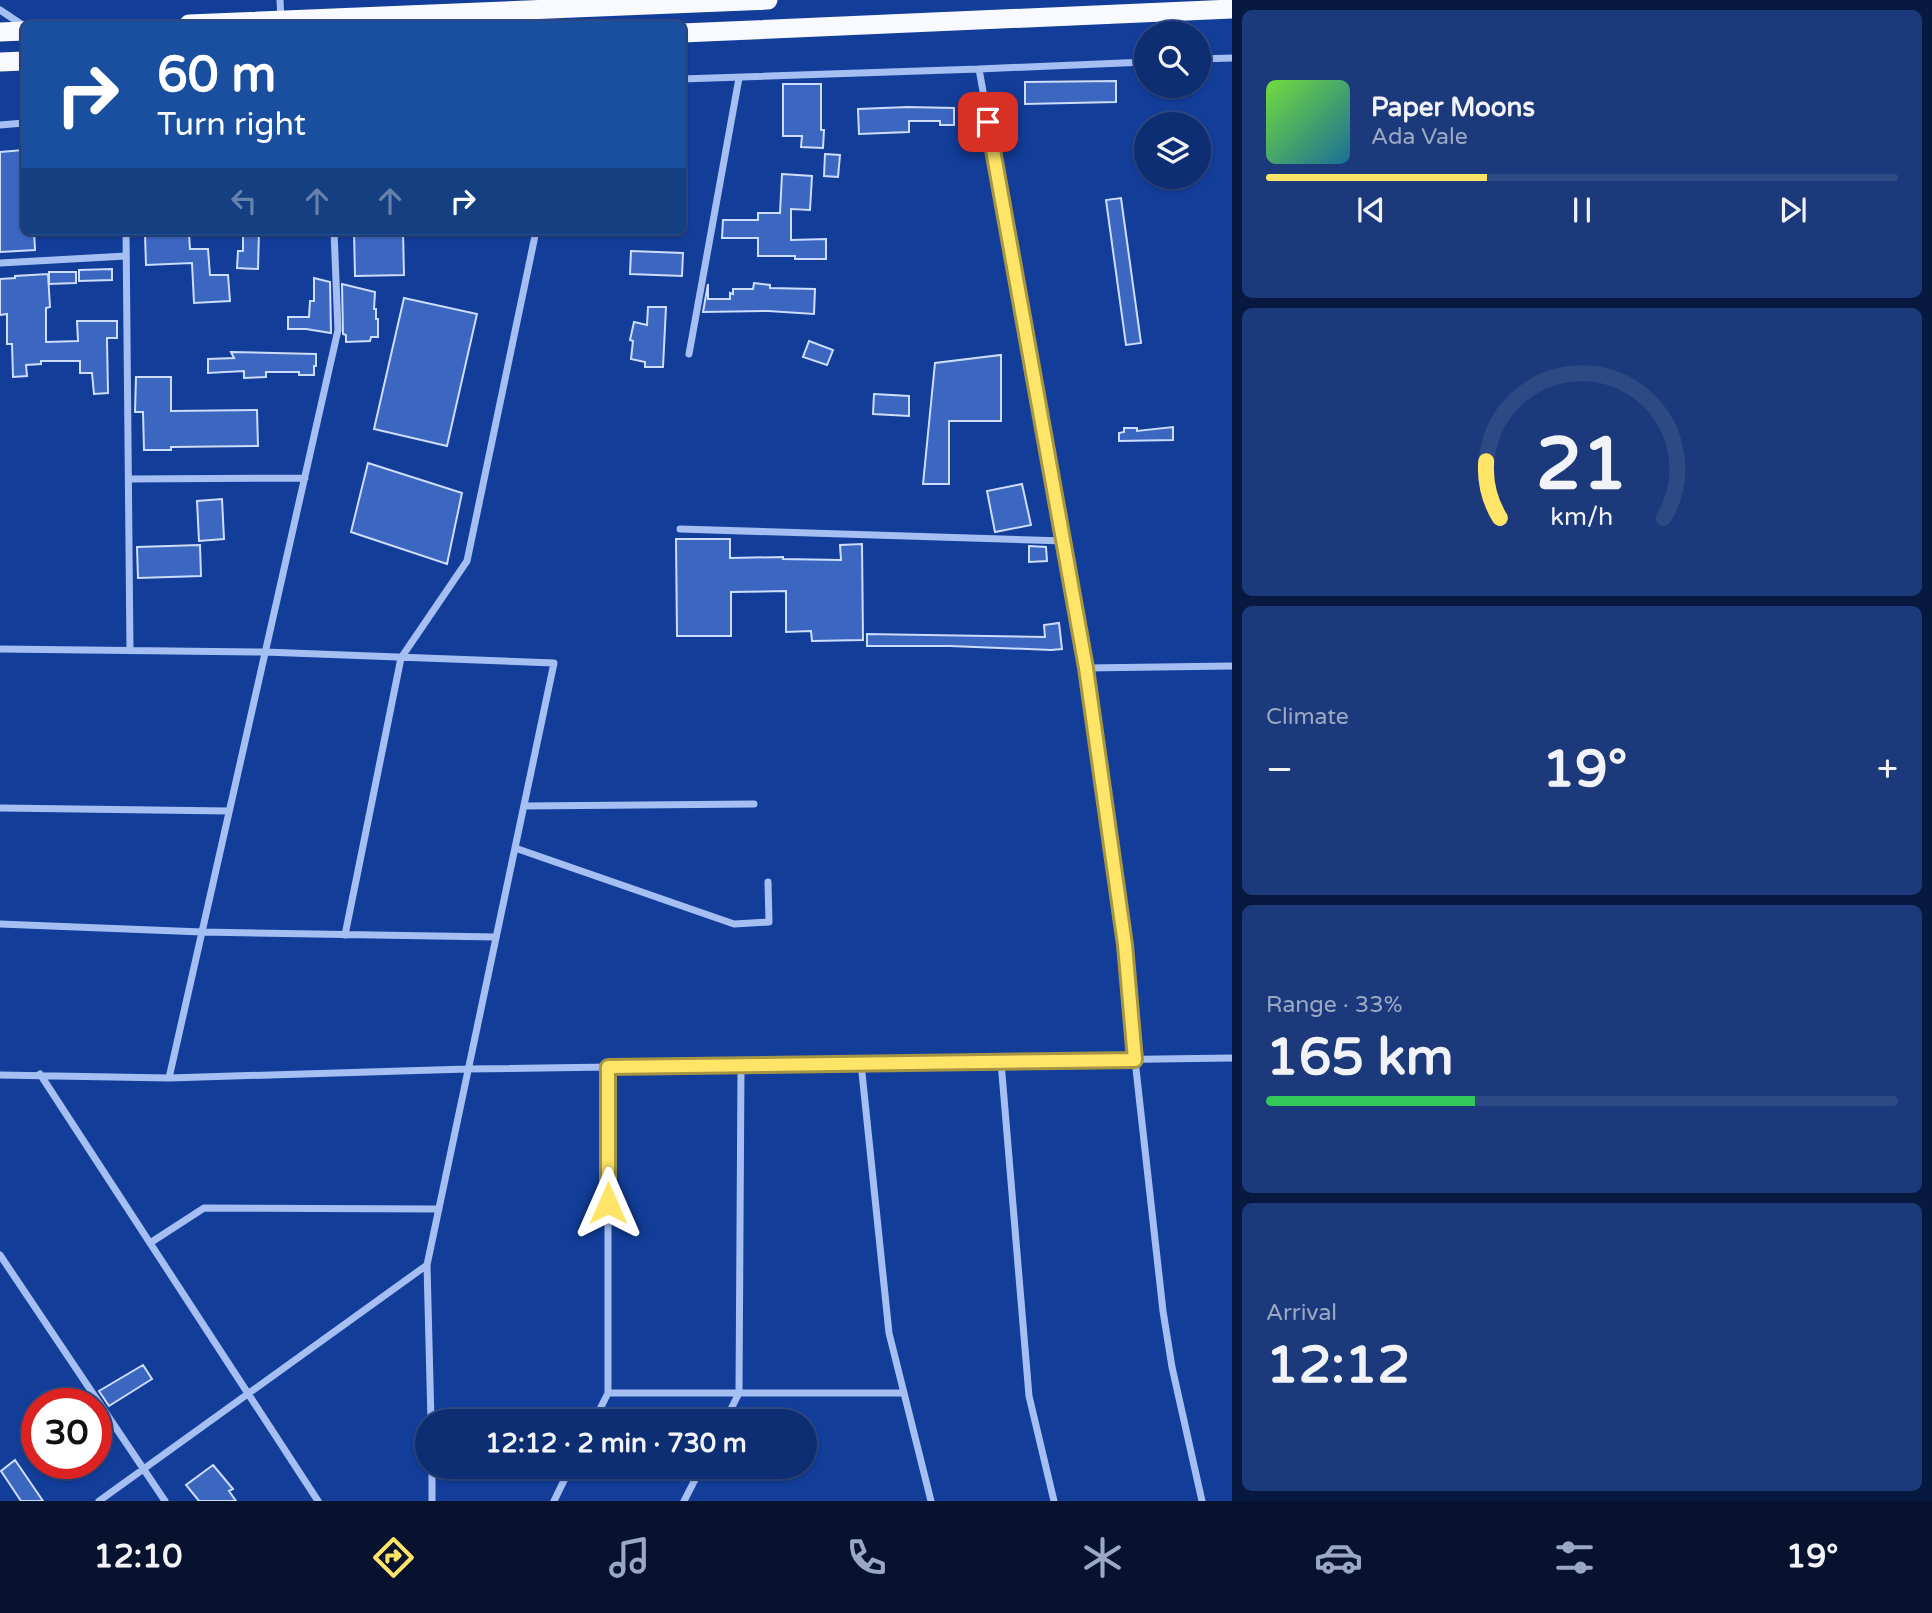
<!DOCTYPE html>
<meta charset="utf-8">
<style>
:root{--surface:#0e2e73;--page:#1c3a7b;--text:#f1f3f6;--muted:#9ba8c4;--line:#2e4a85;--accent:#ffe567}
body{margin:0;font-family:"Varela Round",sans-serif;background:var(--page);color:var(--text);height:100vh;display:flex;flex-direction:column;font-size:26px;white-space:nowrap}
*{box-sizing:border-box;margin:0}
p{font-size:23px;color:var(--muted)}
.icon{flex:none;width:38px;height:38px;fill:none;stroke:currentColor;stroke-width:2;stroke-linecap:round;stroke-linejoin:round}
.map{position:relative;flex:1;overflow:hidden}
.side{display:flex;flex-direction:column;gap:10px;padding:10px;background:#08193f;width:700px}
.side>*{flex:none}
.top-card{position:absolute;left:21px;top:21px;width:665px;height:214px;border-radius:10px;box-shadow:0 2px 5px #0004,0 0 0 2px var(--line);background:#1a4fa0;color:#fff;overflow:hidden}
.buttons{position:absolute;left:1134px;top:21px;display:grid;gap:14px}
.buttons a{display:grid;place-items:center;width:77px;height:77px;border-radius:50%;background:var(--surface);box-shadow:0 2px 5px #0004,0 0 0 2px var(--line);font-size:35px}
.speed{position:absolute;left:21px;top:1388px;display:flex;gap:14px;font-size:35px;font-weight:700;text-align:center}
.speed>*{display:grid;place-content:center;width:91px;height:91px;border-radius:50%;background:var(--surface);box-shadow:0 2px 5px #0004,0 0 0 2px var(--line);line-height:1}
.speed .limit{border:10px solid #d22;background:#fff;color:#111}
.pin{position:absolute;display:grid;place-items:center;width:60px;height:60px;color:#fff;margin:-30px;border-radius:14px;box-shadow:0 4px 10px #0006}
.me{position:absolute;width:77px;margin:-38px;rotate:0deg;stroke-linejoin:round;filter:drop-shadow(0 0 5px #0008)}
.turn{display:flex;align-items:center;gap:24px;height:147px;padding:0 21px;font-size:32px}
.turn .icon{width:91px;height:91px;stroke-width:2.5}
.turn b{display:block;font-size:49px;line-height:60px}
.lanes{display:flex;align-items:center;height:66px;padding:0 21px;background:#0003;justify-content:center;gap:35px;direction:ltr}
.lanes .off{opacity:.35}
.big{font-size:52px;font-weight:700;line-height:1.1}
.side .card{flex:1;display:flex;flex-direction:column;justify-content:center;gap:10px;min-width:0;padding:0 24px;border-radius:10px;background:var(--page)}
.side .dial{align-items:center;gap:0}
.dial svg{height:182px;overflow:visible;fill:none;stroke:var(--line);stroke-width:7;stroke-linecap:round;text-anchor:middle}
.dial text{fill:var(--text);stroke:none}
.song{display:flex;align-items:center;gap:21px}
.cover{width:84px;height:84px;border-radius:10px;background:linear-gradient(135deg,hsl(100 70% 55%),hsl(200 70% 35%))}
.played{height:7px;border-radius:4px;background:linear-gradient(90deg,var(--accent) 35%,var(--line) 35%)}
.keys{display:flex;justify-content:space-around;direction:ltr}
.heat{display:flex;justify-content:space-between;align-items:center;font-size:38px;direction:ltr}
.charge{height:10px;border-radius:5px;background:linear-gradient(90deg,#34c759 33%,var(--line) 0)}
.trip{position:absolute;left:415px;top:1409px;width:402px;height:70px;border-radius:35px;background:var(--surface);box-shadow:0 2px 5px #0004,0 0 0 2px var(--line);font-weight:700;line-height:70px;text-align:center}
.tab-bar{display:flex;height:112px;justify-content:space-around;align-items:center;background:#06122e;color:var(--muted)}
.tab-bar .icon{width:49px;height:49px}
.tab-bar .current{color:var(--accent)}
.tab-bar b{font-size:32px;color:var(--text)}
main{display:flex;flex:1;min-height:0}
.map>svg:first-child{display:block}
</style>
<main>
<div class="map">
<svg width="1232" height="1501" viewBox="0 0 1232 1501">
<rect width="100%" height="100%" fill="#123d99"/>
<!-- building -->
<path fill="#3b67c1" stroke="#cdddfd" stroke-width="2" d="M1116 81V102L1025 104V82Z
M783 84H821V130H824L823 148 801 147 802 136H783Z
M908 107 954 108V125H940V121H909V132L859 134 858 109Z
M23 150 24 231H34L35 250 0 252V152Z
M825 154 840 155 838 177 824 176Z
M782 174 812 176 810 210 791 209V240L826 239V259H795V256H758V238H722L723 220H758V213H780Z
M1121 198 1141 343 1126 345 1106 200Z
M243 231H259L258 269 237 268 238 251H243Z
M354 231H403L404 275 355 276Z
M177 233H189L190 249H208L210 275H228L230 301 194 303 192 263 146 265 145 234Z
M631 251 683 253 682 276 630 274Z
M112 269V280L79 281V270Z
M49 272H76V283L49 284Z
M48 274 50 307 46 308V342L78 341 77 321H117V338H107L108 393 94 394 92 373H80V361H41V364L26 365 27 376 13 377 12 344H7V314L0 315V279L15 278V276Z
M314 278 330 282 331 333 306 329H288V317H309L310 301H314Z
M754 283 770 285V288L815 289 814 314 768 311 703 312 708 284V299H730V293L733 294V289H753Z
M342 284 375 292 374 309H376V319H378V337H371L370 341 346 342V335L343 334Z
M404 298 477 314 447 446 374 429Z
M648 307H666L663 367H645V362L631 359 633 341 630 340 634 322 647 325Z
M809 341 833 350 827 365 803 357Z
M231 352 316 354V366H314V375H299V372H266V377L244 378V371L208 373V359L234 358Z
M1001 355V421H949V484H923L935 363Z
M136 377H171V411L257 410 258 446 171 447V450H144L143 412H135Z
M874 394 909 396V416L873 414Z
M1173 427V440L1119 441V433L1124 432V428H1137V431Z
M368 463 462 493 447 564 351 532Z
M1022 484 1031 525 995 532 987 491Z
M222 499 224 539 199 541 197 501Z
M676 539H730V558L783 557V559L841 560 840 545 862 544 863 640 812 641 811 631 786 632V591L731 592V636H677Z
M200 545 201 576 138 578 137 547Z
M1029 546 1046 547 1047 561 1029 562Z
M1059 623 1062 649 1051 650 950 646H867V634L1045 637 1044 625Z
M143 1365 152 1379 109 1406 99 1391Z
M15 1460 43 1501H21L1 1471Z
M213 1465 233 1489 229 1491 236 1501H199L186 1485Z"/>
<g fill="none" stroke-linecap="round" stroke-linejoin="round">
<!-- minor -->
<path stroke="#a5bff3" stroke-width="7" d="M280 0 281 20
M0 10 24 26
M1199 59 1232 58
M979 69 1086 668 1125 945 1135 1060 1163 1311 1172 1367 1202 1501
M682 79 979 69 1146 62
M0 125 24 123
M126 231 130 651
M0 263 126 256
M689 354 739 78
M129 479 305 478
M680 529 1064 541
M0 649 265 652 554 663 427 1265 431 1421
M1086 668 1232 666
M524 806 754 804
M0 808 229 811
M515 848 734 924 769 922 768 882
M0 924 202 932 496 937
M345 935 401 658 467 561 536 231
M1001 1062 1029 1396 1054 1501
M861 1063 889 1333 931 1501
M40 1074 318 1501
M0 1075 169 1078 467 1069 1232 1058
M169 1078 338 330 334 231
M150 1243 204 1208 439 1209
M0 1255 165 1501
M608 1393H904
M594 1421 608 1393V1067
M725 1421 739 1393 741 1065
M432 1466V1501
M99 1501 427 1265
M554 1501 571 1466
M684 1501 702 1466"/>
<!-- trunk -->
<path stroke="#f8faff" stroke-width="19" d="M189 24 768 0
M0 32 24 31
M682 33 1232 9
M0 62 24 61"/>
</g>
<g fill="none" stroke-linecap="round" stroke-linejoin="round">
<!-- route casing -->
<g stroke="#a69543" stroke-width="18">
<path id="route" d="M608 1203V1067L1135 1060 1125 945 1086 668 988 122"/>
</g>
<!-- route -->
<use href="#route" stroke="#ffe567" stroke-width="12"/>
</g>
</svg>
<div class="buttons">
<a><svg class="icon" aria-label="search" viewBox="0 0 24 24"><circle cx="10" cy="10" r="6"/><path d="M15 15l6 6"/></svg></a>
<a><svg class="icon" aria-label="layers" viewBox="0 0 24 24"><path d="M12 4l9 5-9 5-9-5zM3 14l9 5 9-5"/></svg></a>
</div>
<div class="speed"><div class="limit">30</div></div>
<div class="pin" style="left:988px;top:122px;background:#d93025"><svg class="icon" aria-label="arrive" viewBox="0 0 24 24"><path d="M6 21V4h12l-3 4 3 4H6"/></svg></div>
<svg class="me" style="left:608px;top:1203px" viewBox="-20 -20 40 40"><path d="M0-17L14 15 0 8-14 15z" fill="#ffe567" stroke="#fff" stroke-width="4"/></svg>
<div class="trip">12:12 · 2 min · 730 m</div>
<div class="top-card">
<div class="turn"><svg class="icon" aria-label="right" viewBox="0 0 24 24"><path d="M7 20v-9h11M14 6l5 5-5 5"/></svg><div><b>60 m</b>Turn right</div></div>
<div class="lanes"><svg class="icon off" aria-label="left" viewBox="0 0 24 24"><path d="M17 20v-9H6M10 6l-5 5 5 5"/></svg><svg class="icon off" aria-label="ahead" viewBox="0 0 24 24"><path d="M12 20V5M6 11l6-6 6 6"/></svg><svg class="icon off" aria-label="ahead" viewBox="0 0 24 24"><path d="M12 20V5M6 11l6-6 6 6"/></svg><svg class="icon" aria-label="right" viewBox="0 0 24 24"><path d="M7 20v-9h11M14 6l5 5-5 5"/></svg></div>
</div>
</div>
<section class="side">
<div class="card">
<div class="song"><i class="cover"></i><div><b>Paper Moons</b><p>Ada Vale</p></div></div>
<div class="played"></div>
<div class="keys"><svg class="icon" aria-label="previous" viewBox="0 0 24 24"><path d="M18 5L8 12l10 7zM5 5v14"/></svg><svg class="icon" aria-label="pause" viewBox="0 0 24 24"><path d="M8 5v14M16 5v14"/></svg><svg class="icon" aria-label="next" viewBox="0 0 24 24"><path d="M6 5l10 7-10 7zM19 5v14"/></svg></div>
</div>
<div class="card dial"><svg viewBox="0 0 100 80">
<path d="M14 69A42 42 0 1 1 86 69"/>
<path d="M14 69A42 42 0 0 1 8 44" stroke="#ffe567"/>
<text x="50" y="56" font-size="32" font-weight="700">21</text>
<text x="50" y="72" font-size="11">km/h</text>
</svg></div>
<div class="card"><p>Climate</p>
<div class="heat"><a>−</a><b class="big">19°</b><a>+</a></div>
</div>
<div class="card"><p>Range · 33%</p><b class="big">165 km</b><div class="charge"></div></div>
<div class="card"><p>Arrival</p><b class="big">12:12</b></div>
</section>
</main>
<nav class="tab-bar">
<b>12:10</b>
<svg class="icon current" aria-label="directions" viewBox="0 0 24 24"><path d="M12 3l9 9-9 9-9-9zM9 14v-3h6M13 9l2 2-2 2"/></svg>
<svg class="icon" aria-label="music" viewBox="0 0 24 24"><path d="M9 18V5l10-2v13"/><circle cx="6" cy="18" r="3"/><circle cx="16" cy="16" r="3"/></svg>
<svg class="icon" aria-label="phone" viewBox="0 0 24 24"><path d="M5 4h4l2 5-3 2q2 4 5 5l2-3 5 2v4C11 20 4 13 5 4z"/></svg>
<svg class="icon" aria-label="climate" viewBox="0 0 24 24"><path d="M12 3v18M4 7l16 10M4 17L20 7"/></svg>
<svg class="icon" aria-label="car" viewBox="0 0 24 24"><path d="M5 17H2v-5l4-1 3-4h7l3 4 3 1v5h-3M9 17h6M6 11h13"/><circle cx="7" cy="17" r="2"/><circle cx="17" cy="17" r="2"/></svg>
<svg class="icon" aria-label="filters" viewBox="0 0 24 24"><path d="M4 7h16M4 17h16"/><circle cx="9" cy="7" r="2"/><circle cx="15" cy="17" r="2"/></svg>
<b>19°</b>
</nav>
